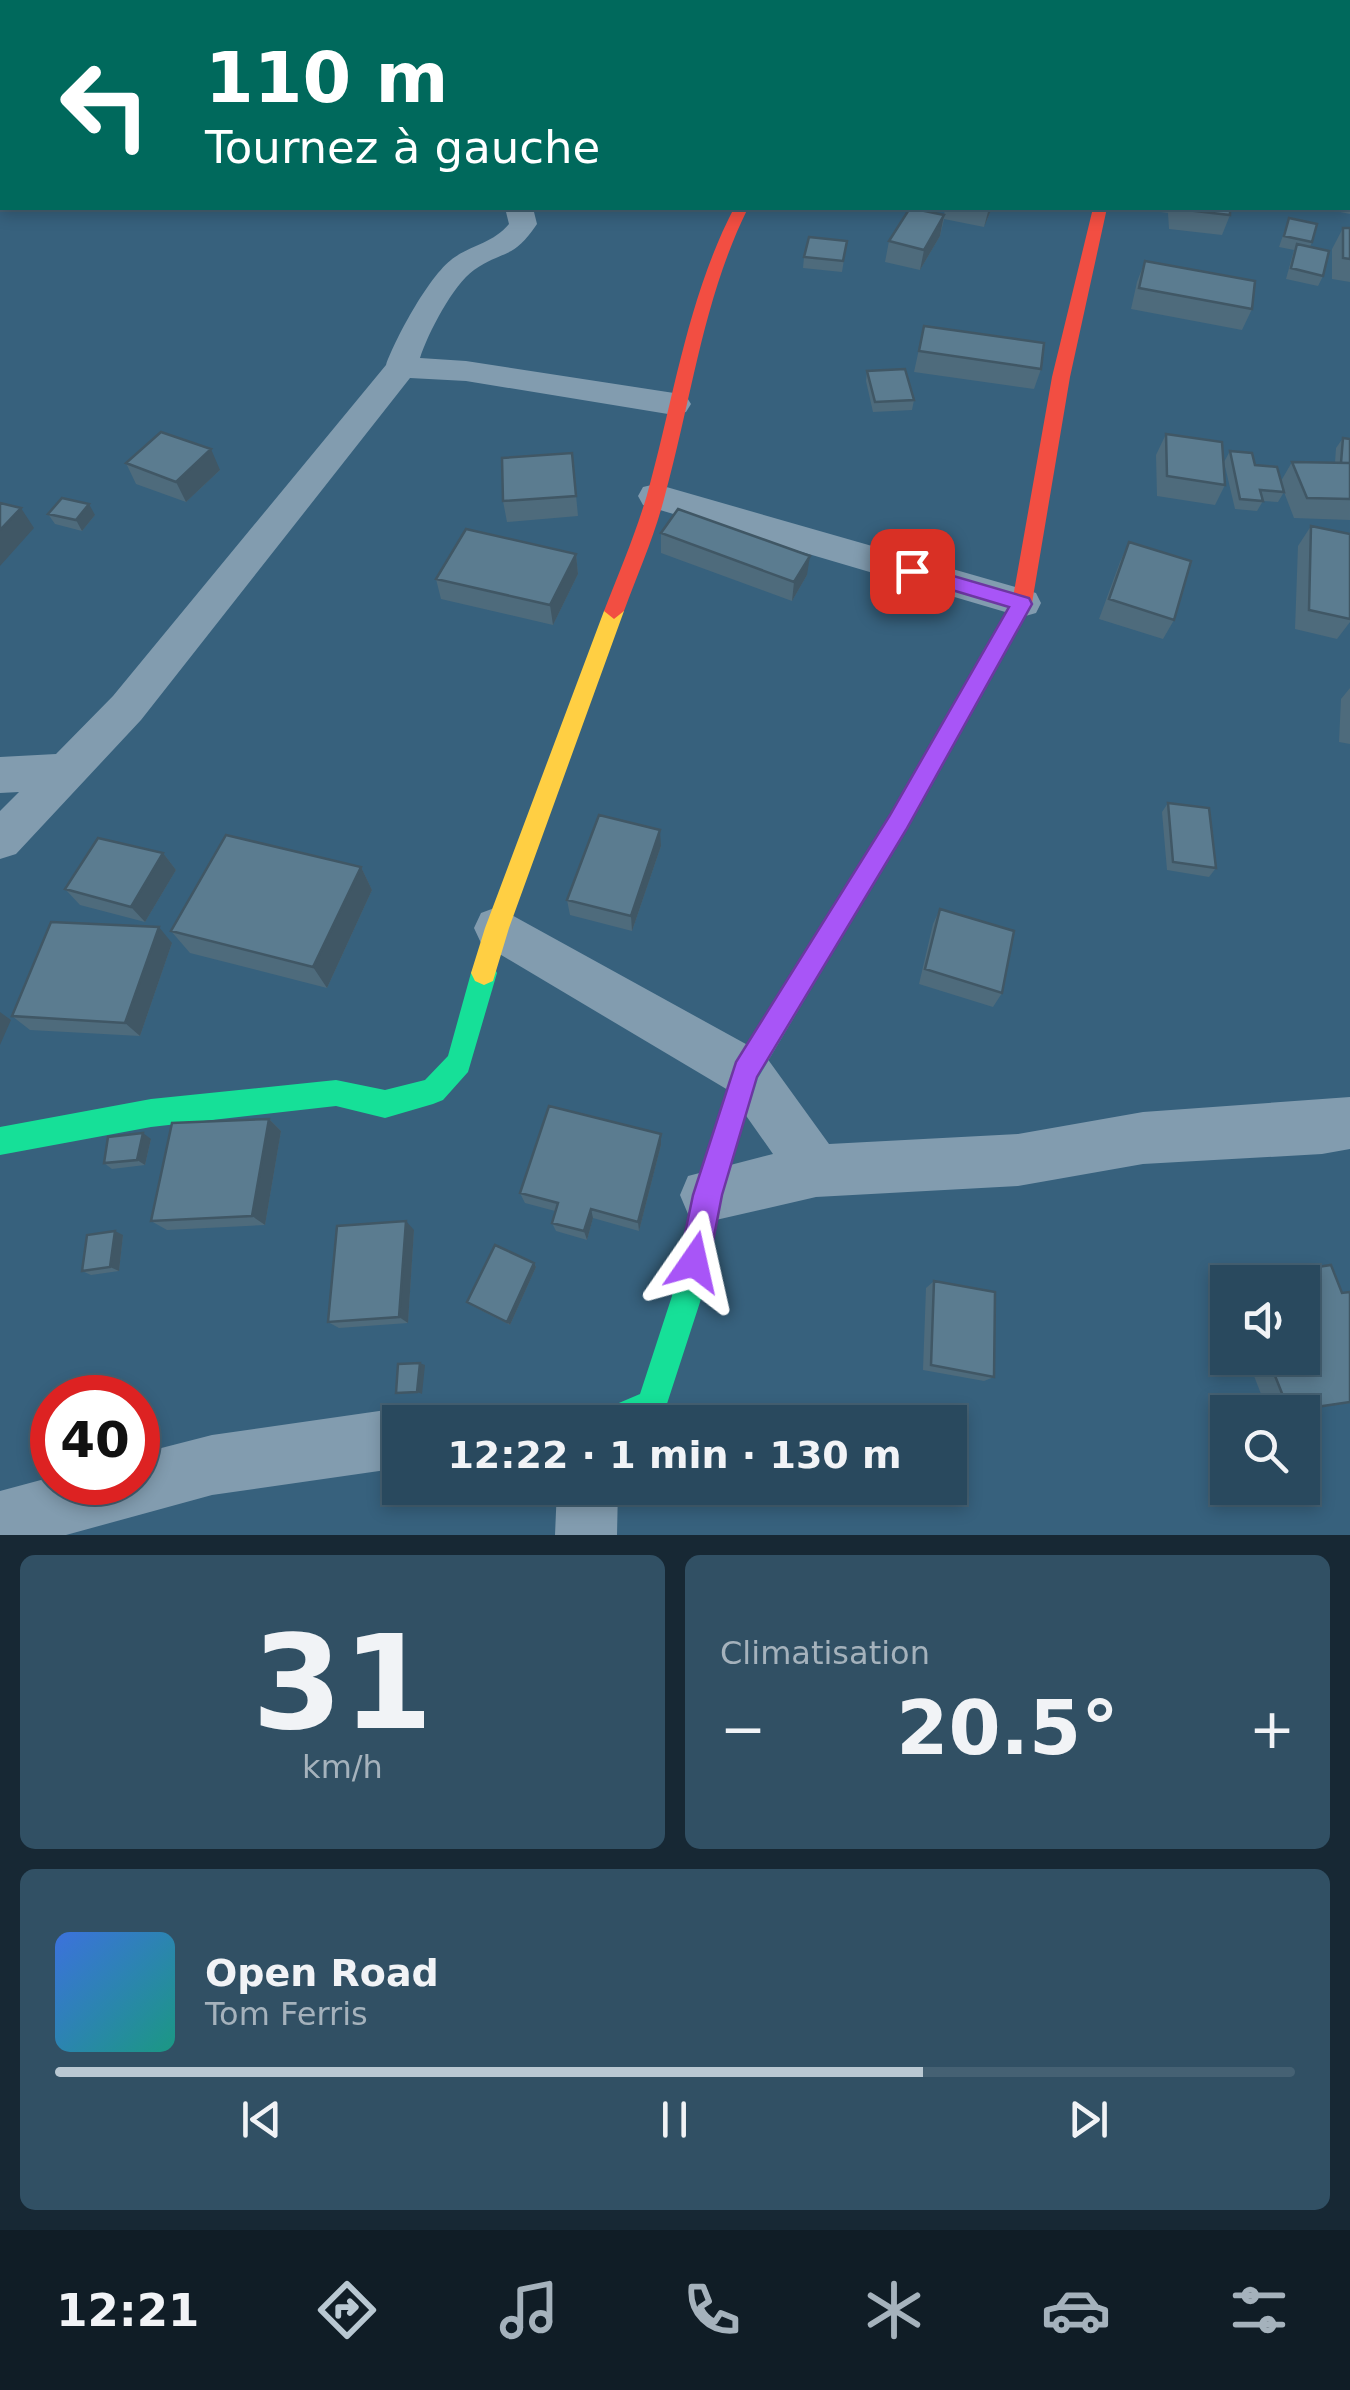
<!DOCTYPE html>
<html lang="fr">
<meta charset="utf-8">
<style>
:root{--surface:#29495e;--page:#315064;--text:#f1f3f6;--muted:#a5b2bc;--line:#456173;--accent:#b9c8d2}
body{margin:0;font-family:"DejaVu Sans",sans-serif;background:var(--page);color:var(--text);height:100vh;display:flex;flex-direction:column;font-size:38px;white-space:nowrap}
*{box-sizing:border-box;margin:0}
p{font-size:32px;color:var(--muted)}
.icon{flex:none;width:55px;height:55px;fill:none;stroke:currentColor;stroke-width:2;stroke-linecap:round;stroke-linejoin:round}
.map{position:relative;height:1535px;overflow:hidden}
.details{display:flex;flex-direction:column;gap:20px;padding:20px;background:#172834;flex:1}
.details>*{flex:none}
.banner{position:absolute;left:0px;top:0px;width:1350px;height:210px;box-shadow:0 5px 15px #0003,0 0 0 2px var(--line);background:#00695c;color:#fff;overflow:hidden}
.tools{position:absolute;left:1210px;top:1265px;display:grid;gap:20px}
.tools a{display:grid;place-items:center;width:110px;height:110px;border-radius:0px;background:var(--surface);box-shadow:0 5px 15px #0003,0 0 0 2px var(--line);font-size:50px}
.speed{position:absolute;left:30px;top:1375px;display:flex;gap:20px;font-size:50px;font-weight:700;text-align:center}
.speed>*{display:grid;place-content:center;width:130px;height:130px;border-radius:50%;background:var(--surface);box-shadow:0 5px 15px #0003,0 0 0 2px var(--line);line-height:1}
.speed .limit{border:15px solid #d22;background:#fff;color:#111}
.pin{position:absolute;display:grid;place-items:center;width:85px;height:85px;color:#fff;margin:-42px;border-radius:20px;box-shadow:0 5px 15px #0006}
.me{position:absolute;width:110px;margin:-55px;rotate:11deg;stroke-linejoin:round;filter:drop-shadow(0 0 8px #0008)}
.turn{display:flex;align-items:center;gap:35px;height:210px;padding:0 40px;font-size:45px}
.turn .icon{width:130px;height:130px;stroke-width:2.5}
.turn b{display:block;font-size:70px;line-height:85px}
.big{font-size:75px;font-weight:700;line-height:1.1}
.details .card{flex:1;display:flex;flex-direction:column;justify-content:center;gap:15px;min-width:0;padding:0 35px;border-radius:15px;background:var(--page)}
.details .dial{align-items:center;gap:0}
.dial b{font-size:130px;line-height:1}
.song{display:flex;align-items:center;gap:30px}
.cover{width:120px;height:120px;border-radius:15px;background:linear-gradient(135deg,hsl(220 70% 55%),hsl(170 70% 35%))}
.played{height:10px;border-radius:5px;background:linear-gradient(90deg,var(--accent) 70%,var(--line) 70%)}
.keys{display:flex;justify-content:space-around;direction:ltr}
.heat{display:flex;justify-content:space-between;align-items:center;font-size:55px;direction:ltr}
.details .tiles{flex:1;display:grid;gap:20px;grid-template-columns:1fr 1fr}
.card:last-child{grid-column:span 2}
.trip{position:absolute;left:382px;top:1405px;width:585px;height:100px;border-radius:0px;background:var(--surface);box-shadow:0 5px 15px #0003,0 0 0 2px var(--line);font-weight:700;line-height:100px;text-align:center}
.tabs{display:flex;height:160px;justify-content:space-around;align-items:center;background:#101d26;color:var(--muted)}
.tabs .icon{width:70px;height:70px}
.tabs .active{color:var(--accent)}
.tabs b{font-size:45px;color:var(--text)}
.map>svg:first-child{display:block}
</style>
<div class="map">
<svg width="1350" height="1535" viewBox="0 0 1350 1535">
<rect width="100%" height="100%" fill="#37617d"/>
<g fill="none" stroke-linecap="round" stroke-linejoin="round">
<!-- street -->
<path fill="#829caf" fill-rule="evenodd" d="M997 0H1019L1020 2H998Z
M1110 0H1132V2H1110Z
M1350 26V41H1348V27Z
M0 56H2V71H0Z
M2 148V165L0 166V149Z
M505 208H533L537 224C512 261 504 249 474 270 453 285 428 333 420 358L466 361 674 393 686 396 691 404 686 412 674 415 466 381 410 378 141 720 16 854 0 859V811L19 792 0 793V757L56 754 113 696 386 365C396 337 431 272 455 257 474 244 493 243 509 224Z
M656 484 1036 593 1041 603 1036 613 1022 617 643 505 638 496 643 487Z
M497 907 764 1054 829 1144 1018 1134 1143 1112 1350 1097V1149L1322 1154 1143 1164 1018 1186 816 1197 707 1222 688 1214 680 1195 688 1176 773 1154 728 1090 481 943 474 928 481 913Z
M400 1408 421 1417 424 1422H400V1468L212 1495 66 1535H0V1491L52 1477V1482H138V1454L212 1435Z
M557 1488H618L617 1535H555Z"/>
<!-- fast -->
<path fill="#16e098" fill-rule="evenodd" d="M969 687 977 690 980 696 977 702 906 829 758 1078 721 1195 702 1296 663 1416 648 1422H595L600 1411 640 1394 672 1296 693 1195 737 1063 890 815 961 690Z
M484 961 493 965 497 973 468 1072 443 1100 433 1104 385 1118 336 1106 151 1127 0 1155V1127L151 1099 336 1080 385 1090 425 1080 448 1056 471 973 475 965Z"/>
<!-- slow -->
<path fill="#ffcf43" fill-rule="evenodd" d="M614 603 624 611 509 928 493 981 484 985 475 981 471 973 485 928 604 611Z"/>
<!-- jam -->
<path fill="#f24e42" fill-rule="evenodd" d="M734 208H748C703 299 692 397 665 495 655 535 638 573 624 611L614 619 604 611C619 573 635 535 647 495 674 398 687 299 734 208Z
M1093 208H1107L1070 377 1032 603 977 702 969 705 958 696 1012 603 1052 377Z"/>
</g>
<!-- wall -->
<path fill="#4e6b7c" d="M195 0H235L232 2H196Z
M790 0H832V2H790Z
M1348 100H1350V143L1348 142Z
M1348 181H1350V214L1325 209V208H1348Z
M945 208H992L984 227 944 219 940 236 920 270 885 262 889 241 944 215Z
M1153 208H1230V215L1222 235 1169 229 1168 213 1153 211Z
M1289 218 1312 242 1310 247 1323 276 1318 286 1286 279 1294 250 1279 247Z
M1343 228H1350V282L1332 279V249Z
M847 241 842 272 803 268 804 257Z
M1145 261 1252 309 1242 330 1131 309 1137 282Z
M924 326 1041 369 1034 389 914 372Z
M867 371 914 400 912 410 873 412 866 381Z
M1166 434 1225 485 1215 505 1157 496 1156 455Z
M1343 438 1350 439V520L1294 518 1284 492 1278 502 1263 501 1257 511 1235 509 1224 462 1230 451 1281 481 1292 462 1335 463 1336 448Z
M572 453 578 516 507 522 503 501Z
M126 463 220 470 186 502 136 484Z
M48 514 95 515 82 531 55 524Z
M1311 526 1350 534V622L1337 639 1295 629 1298 546Z
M661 533 807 575 792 601 661 553Z
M1129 542 1174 620 1163 639 1099 619 1120 562Z
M576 554 578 574 553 625 441 599 436 579Z
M1350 683V744L1339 742 1341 699 1350 688Z
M1168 803 1216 868 1209 877 1167 870 1162 812Z
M661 846 632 931 570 915 567 900Z
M163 853 176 870 145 922 80 905 65 889Z
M361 867 372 890 327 988 190 953 171 931Z
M940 909 1002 993 993 1007 919 984 933 924Z
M172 943 140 1036 30 1030 12 1016Z
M269 1119 281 1131 265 1225 167 1230 151 1221Z
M151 1139 145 1165 112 1169 104 1163Z
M661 1145 639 1231 593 1218 587 1240 556 1231 552 1223 555 1211 525 1203 520 1193Z
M414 1230 408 1323 339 1328 328 1322Z
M123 1235 119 1271 91 1275 82 1271Z
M534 1263 536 1267 510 1325 471 1305 467 1302Z
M1331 1265 1342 1293 1350 1292V1403L1284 1412H1268L1247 1358H1302V1282H1230L1238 1279Z
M934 1281 994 1377 984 1381 923 1370 926 1288Z
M1228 1283V1304L1221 1286Z"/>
<!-- shaded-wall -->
<path fill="#405765" d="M2 105V129L0 130V106Z
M989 208H992L984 227Z
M944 215 940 236 920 270 924 250Z
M211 449 220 470 186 502 176 482Z
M89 504 95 515 82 531 76 520Z
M21 508 34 528 0 566V530Z
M576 554 578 574 553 625 550 605Z
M810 556 807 575 792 601 794 582Z
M660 830 661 846 632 931 631 916Z
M163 853 176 870 145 922 131 907Z
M361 867 372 890 327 988 313 967Z
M159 927 172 943 140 1036 125 1023Z
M0 1012 11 1020 0 1045Z
M269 1119 281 1131 265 1225 252 1216Z
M143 1133 151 1139 145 1165 137 1160Z
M661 1134V1145L639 1231 638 1222Z
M591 1209 593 1218 587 1240 584 1231Z
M406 1221 414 1230 408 1323 399 1317Z
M115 1231 123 1235 119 1271 110 1267Z
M534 1263 536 1267 510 1325 507 1322Z
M420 1363 425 1365 422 1394 417 1392Z"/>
<!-- building -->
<path fill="#5b7c90" stroke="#405765" stroke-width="2.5" d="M918 0H953V1L919 2Z
M1237 0H1262L1263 2H1238Z
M0 89 2 91V105L0 106Z
M1348 100H1350V121H1348Z
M1348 181H1350V202H1348Z
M910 208 944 215 924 250 889 241Z
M1177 208H1230V215L1177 209Z
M1289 218 1317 224 1312 242 1284 236Z
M1343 228H1350V259L1343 258Z
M809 237 847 241 843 261 804 257Z
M1297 244 1329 251 1323 276 1291 268Z
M1145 261 1255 281 1252 309 1139 288Z
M924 326 1044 343 1041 369 919 351Z
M905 369 914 400 875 402 867 371Z
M161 432 211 449 176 482 126 463Z
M1166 434 1222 442 1225 485 1167 476Z
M1343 438 1350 439V463H1341Z
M1230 451 1252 453 1255 465 1277 467 1284 492 1260 490 1263 501 1240 499Z
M572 453 576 496 503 501 502 458Z
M1292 462 1350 463V499L1307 498Z
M62 498 89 504 76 520 48 514Z
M0 503 21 508 0 530Z
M678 509 810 556 794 582 661 533Z
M1311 526 1350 534V619L1309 610Z
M466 529 576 554 550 605 436 579Z
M1129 542 1191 561 1174 620 1109 599Z
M1168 803 1209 808 1216 868 1173 862Z
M599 815 660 830 631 916 567 900Z
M226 835 361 867 313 967 171 931Z
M98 838 163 853 131 907 65 889Z
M940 909 1014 931 1002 993 925 969Z
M51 922 159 927 125 1023 12 1016Z
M549 1106 661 1134 638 1222 591 1209 584 1231 552 1223 558 1203 520 1193Z
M269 1119 252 1216 151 1221 172 1123Z
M143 1133 137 1160 104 1163 108 1137Z
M406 1221 399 1317 328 1322 337 1226Z
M115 1231 110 1267 82 1271 87 1235Z
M495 1245 534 1263 507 1322 467 1302Z
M1331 1265 1342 1293 1350 1292V1402L1289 1411 1268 1358H1302V1282H1240L1238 1279Z
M934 1281 995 1292 994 1377 931 1365Z
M420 1363 417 1392 396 1393 398 1364Z"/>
<!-- route -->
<path fill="#a855f7" stroke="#6d37a1" stroke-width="2.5" d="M912 564 1029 598 1032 604 906 830 757 1077 722 1195 709 1262 704 1273 694 1277 684 1273 679 1262 693 1195 736 1062 890 815 1009 607 905 576V566Z"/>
</svg>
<div class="tools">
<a><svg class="icon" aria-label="sound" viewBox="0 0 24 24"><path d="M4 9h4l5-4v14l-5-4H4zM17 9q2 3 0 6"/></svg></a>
<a><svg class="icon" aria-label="search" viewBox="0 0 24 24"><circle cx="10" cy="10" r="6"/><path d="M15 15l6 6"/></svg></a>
</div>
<div class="speed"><div class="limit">40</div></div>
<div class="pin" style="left:912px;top:571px;background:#d93025"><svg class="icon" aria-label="arrive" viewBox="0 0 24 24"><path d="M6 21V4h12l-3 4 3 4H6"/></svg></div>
<svg class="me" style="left:694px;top:1262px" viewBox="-20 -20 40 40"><path d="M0-17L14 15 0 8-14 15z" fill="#a855f7" stroke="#fff" stroke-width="4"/></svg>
<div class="trip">12:22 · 1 min · 130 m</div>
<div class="banner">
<div class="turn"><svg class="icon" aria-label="left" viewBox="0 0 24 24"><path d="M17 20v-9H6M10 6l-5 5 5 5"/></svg><div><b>110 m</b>Tournez à gauche</div></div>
</div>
</div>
<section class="details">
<div class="tiles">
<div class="card dial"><b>31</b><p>km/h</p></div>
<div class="card"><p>Climatisation</p>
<div class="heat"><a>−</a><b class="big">20.5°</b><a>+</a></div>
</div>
<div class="card">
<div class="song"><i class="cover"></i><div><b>Open Road</b><p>Tom Ferris</p></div></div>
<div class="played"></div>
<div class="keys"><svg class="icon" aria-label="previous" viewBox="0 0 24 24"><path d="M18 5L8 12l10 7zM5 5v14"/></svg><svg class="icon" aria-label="pause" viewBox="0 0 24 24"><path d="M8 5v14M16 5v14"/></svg><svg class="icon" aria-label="next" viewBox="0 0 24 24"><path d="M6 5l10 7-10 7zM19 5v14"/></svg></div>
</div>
</div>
</section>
<nav class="tabs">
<b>12:21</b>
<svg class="icon active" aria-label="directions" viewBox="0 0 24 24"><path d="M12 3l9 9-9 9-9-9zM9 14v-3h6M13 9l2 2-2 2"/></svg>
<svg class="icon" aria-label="music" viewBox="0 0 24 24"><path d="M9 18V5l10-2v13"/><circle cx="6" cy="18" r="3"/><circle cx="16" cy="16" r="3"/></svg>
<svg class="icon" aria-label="phone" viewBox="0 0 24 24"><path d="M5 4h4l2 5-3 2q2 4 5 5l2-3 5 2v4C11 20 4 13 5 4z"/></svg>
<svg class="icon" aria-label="climate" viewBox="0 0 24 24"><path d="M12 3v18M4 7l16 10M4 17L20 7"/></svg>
<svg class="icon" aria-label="car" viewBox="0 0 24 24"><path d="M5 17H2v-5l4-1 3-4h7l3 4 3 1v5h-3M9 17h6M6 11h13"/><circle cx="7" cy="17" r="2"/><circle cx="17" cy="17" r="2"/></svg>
<svg class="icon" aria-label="filters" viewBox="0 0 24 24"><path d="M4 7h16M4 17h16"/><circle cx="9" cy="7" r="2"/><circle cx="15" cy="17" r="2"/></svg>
</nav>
